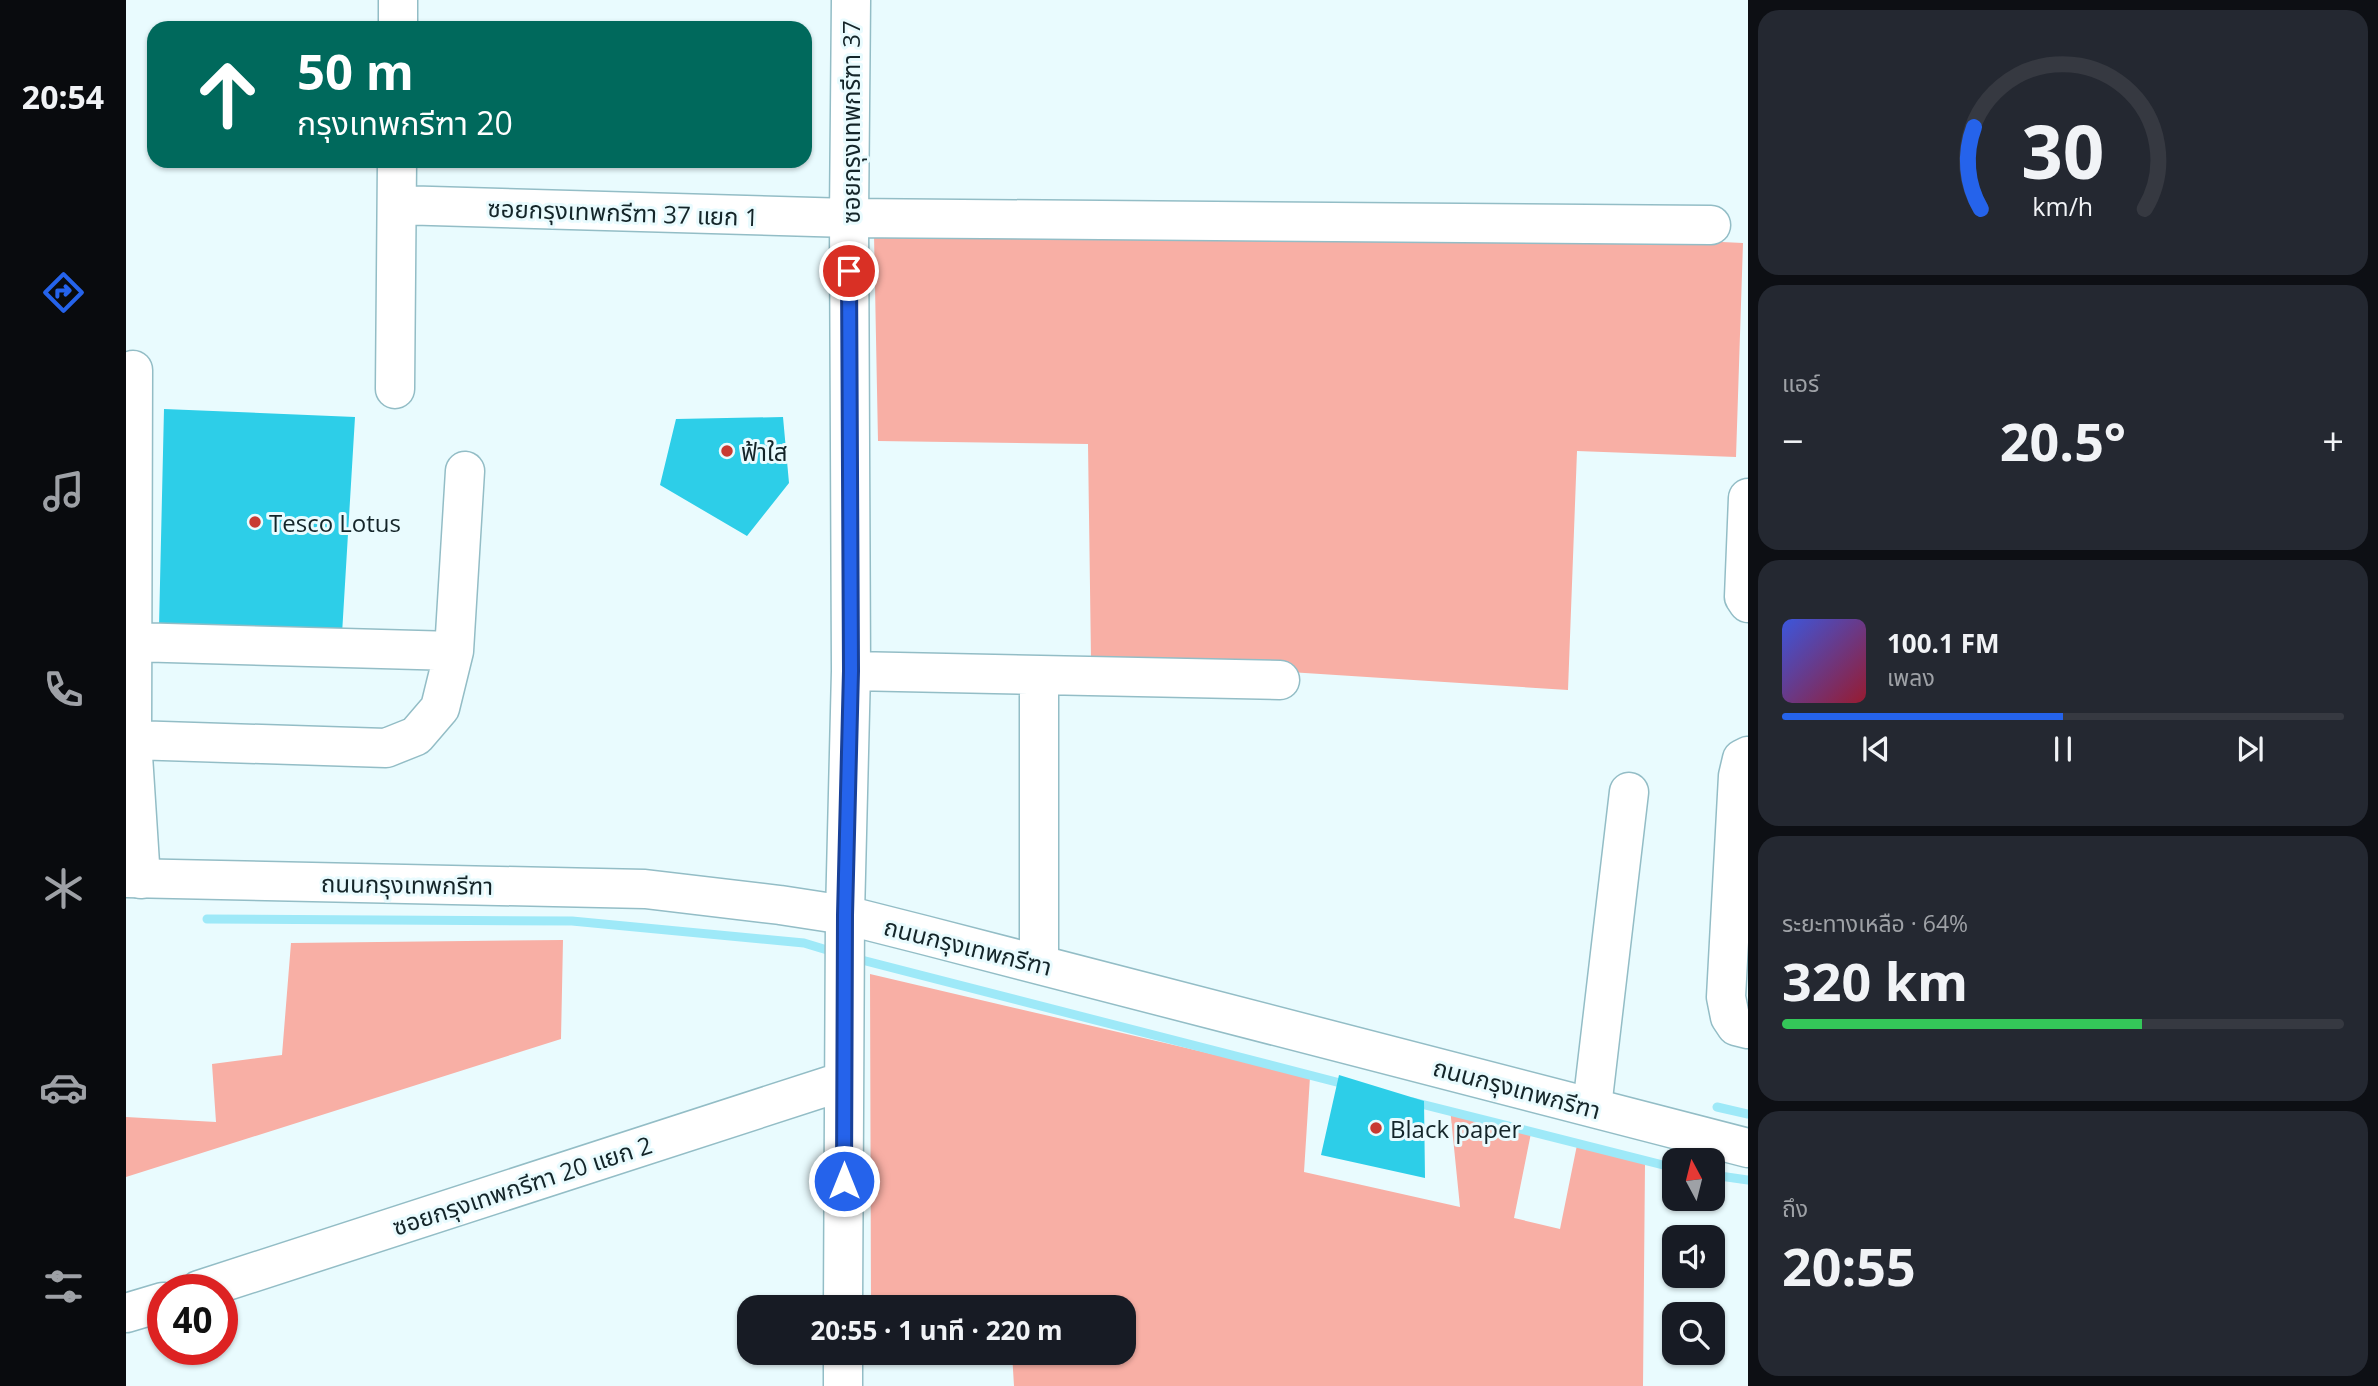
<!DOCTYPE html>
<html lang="th">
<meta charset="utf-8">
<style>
:root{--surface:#171b24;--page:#242831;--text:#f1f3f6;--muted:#9ea1a6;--line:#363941;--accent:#2563eb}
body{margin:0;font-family:"Open Sans","Noto Sans Thai",sans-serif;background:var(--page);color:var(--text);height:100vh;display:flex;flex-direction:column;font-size:26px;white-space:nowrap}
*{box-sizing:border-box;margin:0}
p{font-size:23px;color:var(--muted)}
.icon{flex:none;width:38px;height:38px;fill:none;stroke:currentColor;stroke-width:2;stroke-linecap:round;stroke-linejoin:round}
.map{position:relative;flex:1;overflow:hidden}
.panel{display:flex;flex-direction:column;gap:10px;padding:10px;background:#0d0f14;width:630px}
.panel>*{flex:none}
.hud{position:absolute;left:21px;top:21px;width:665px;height:147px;border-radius:21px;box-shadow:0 2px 5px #0004;background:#00695c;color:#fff;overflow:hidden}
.needle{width:46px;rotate:353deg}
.tools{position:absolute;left:1536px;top:1148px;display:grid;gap:14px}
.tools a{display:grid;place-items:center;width:63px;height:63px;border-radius:14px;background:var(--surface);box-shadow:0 2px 5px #0004;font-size:35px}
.speed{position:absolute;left:21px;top:1274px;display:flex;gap:14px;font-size:35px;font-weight:700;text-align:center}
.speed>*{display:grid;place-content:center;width:91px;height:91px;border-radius:50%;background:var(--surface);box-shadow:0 2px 5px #0004;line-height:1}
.speed .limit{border:10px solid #d22;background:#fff;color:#111}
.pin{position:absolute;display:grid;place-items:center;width:60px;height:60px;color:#fff;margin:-30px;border:4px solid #fff;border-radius:50%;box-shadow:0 2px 7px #0007}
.me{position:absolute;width:77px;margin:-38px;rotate:0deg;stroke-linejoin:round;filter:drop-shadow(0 0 5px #0008)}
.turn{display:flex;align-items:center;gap:24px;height:147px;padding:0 35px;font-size:32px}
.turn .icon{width:91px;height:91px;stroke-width:2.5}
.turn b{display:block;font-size:49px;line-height:60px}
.big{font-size:52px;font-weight:700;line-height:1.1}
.panel .tile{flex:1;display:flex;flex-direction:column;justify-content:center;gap:10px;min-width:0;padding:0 24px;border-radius:21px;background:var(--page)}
.panel .dial{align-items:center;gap:0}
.dial svg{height:182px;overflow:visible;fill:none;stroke:var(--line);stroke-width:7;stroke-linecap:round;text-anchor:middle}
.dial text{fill:var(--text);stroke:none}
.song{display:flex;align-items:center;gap:21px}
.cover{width:84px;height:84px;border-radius:10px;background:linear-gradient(135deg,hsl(230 70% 55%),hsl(350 70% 35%))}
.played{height:7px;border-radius:4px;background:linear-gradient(90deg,var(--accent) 50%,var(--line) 50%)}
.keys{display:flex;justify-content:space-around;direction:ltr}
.heat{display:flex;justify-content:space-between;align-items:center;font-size:38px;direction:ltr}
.charge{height:10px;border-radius:5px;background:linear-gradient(90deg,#34c759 64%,var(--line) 0)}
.trip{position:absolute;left:611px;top:1295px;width:399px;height:70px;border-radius:21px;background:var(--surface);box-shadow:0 2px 5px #0004;font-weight:700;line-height:70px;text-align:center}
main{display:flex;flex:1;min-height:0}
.tabs{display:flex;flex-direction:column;width:126px;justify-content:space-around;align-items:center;background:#090b0e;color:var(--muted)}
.tabs .icon{width:49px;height:49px}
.tabs .active{color:var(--accent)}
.tabs b{font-size:32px;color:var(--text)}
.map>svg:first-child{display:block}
</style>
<main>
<nav class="tabs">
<b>20:54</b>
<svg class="icon active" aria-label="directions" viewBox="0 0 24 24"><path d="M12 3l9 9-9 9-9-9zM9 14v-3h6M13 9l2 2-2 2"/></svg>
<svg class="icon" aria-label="music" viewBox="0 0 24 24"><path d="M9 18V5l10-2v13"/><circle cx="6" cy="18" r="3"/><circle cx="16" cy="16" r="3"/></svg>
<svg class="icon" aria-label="phone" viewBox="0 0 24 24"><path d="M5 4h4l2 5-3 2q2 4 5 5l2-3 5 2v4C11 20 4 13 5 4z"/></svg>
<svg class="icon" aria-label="climate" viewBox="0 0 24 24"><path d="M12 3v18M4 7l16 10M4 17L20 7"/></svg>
<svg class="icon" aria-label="car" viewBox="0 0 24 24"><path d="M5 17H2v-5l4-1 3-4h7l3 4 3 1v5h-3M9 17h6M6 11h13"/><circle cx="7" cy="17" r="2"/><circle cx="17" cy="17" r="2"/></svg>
<svg class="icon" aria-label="filters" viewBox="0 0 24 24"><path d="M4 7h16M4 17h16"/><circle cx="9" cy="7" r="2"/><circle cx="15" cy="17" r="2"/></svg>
</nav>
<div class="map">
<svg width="1622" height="1386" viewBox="0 0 1622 1386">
<rect width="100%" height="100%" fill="#e9fbfe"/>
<!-- green -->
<path fill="#f8afa5" d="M748 235H1449L1617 243 1610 457 1451 451 1442 690 965 659 962 444 752 441Z
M437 940 435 1039 0 1177V1117L90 1122 86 1064 156 1055 165 943Z
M744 974 1184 1077 1178 1172 1334 1207 1324 1108 1405 1133 1388 1218 1434 1229 1451 1145 1519 1164 1517 1386H888L886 1353H998V1307H745Z"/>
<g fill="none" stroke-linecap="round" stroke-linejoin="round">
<!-- stream -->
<path stroke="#9ee9f8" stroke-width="9" d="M81 919 446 921 678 943 711 953
M728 958 1222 1085
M1287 1102 1549 1168
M1591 1107 1622 1114
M1587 1175 1622 1180"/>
</g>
<!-- building -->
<path fill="#2dcee8" d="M38 409 229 417 216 634 33 627Z
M657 417 663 483 621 536 534 485 550 419Z
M1213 1075 1298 1101 1299 1178 1195 1155Z"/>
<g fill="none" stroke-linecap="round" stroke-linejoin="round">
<!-- minor casing -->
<g stroke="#93bdc6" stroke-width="41">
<path id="minor" d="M272 28V0
M271 205 723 218 1585 225
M7 370 6 740 15 879
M269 389 271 161
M1622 498 1618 597 1622 603
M6 642 328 651
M725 671 1154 680
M913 675V964
M6 740 260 748 290 736 314 708 328 651 339 471
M1622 756 1616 759 1612 776 1600 997 1604 1017 1610 1026 1622 1029
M1466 1107 1503 792
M73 1290 718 1081
M717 1307 719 915 725 671 723 218 725 0
M0 1313 37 1302
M717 1386V1353"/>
</g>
<!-- major casing -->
<g stroke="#93bdc6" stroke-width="41">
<path id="major" d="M0 878 519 889 654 905 719 915 798 935 1622 1148"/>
</g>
<!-- minor -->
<use href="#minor" stroke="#fff" stroke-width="38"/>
<!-- major -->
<use href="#major" stroke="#fff" stroke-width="38"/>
</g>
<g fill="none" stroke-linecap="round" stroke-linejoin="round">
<!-- route casing -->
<g stroke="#184099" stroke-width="18">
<path id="route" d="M718 1181 719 915 725 671 723 271"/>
</g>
<!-- route -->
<use href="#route" stroke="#2563eb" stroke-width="12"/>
</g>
<!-- markers -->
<g fill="#c83a32" stroke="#e9fbfe" stroke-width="2.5">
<circle cx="601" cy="451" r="7"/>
<circle cx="129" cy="522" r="7"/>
<circle cx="1250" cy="1128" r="7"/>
</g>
<g text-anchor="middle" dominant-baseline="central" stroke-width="6" stroke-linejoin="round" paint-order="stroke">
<!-- street labels -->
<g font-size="24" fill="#142529" stroke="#e9fbfe">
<text transform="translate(724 122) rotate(-90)">ซอยกรุงเทพกรีฑา 37</text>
<text transform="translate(497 212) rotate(2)">ซอยกรุงเทพกรีฑา 37 แยก 1</text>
<text transform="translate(281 884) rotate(1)">ถนนกรุงเทพกรีฑา</text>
<text transform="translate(842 946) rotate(14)">ถนนกรุงเทพกรีฑา</text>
<text transform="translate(1391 1088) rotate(15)">ถนนกรุงเทพกรีฑา</text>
<text transform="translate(396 1185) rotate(-18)">ซอยกรุงเทพกรีฑา 20 แยก 2</text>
</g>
<!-- poi labels -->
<g font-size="24" fill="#142529" stroke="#e9fbfe" text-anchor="start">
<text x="615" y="451">ฟ้าใส</text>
<text x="143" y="522">Tesco Lotus</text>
<text x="1264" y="1128">Black paper</text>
</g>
</g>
</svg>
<div class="tools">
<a><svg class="needle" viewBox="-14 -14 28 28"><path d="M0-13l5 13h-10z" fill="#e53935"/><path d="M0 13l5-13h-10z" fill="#9ea1a6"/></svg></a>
<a><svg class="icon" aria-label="sound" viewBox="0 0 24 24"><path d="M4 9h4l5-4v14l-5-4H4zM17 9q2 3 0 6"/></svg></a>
<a><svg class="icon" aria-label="search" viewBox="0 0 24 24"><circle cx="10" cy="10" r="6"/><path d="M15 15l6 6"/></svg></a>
</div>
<div class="speed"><div class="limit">40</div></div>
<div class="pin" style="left:723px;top:271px;background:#d93025"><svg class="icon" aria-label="arrive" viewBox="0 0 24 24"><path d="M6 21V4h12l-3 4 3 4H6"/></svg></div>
<svg class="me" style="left:718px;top:1181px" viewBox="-20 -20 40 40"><circle r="17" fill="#2563eb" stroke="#fff" stroke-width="3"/><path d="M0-11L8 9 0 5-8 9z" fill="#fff"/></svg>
<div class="trip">20:55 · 1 นาที · 220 m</div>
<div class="hud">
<div class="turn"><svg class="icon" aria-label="ahead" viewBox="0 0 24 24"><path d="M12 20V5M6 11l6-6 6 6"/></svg><div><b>50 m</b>กรุงเทพกรีฑา 20</div></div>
</div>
</div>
<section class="panel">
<div class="tile dial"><svg viewBox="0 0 100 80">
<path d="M14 69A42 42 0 1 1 86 69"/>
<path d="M14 69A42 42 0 0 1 11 33" stroke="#2563eb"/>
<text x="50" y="56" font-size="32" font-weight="700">30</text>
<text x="50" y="72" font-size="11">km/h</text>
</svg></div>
<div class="tile"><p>แอร์</p>
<div class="heat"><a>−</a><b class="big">20.5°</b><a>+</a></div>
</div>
<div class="tile">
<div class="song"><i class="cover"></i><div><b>100.1 FM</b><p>เพลง</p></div></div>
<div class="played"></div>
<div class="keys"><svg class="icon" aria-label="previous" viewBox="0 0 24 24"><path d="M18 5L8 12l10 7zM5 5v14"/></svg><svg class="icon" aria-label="pause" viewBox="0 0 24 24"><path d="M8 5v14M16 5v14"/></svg><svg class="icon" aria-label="next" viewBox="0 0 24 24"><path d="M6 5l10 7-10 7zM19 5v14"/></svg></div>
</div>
<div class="tile"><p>ระยะทางเหลือ · 64%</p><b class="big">320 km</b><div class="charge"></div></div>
<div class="tile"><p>ถึง</p><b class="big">20:55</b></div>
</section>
</main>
